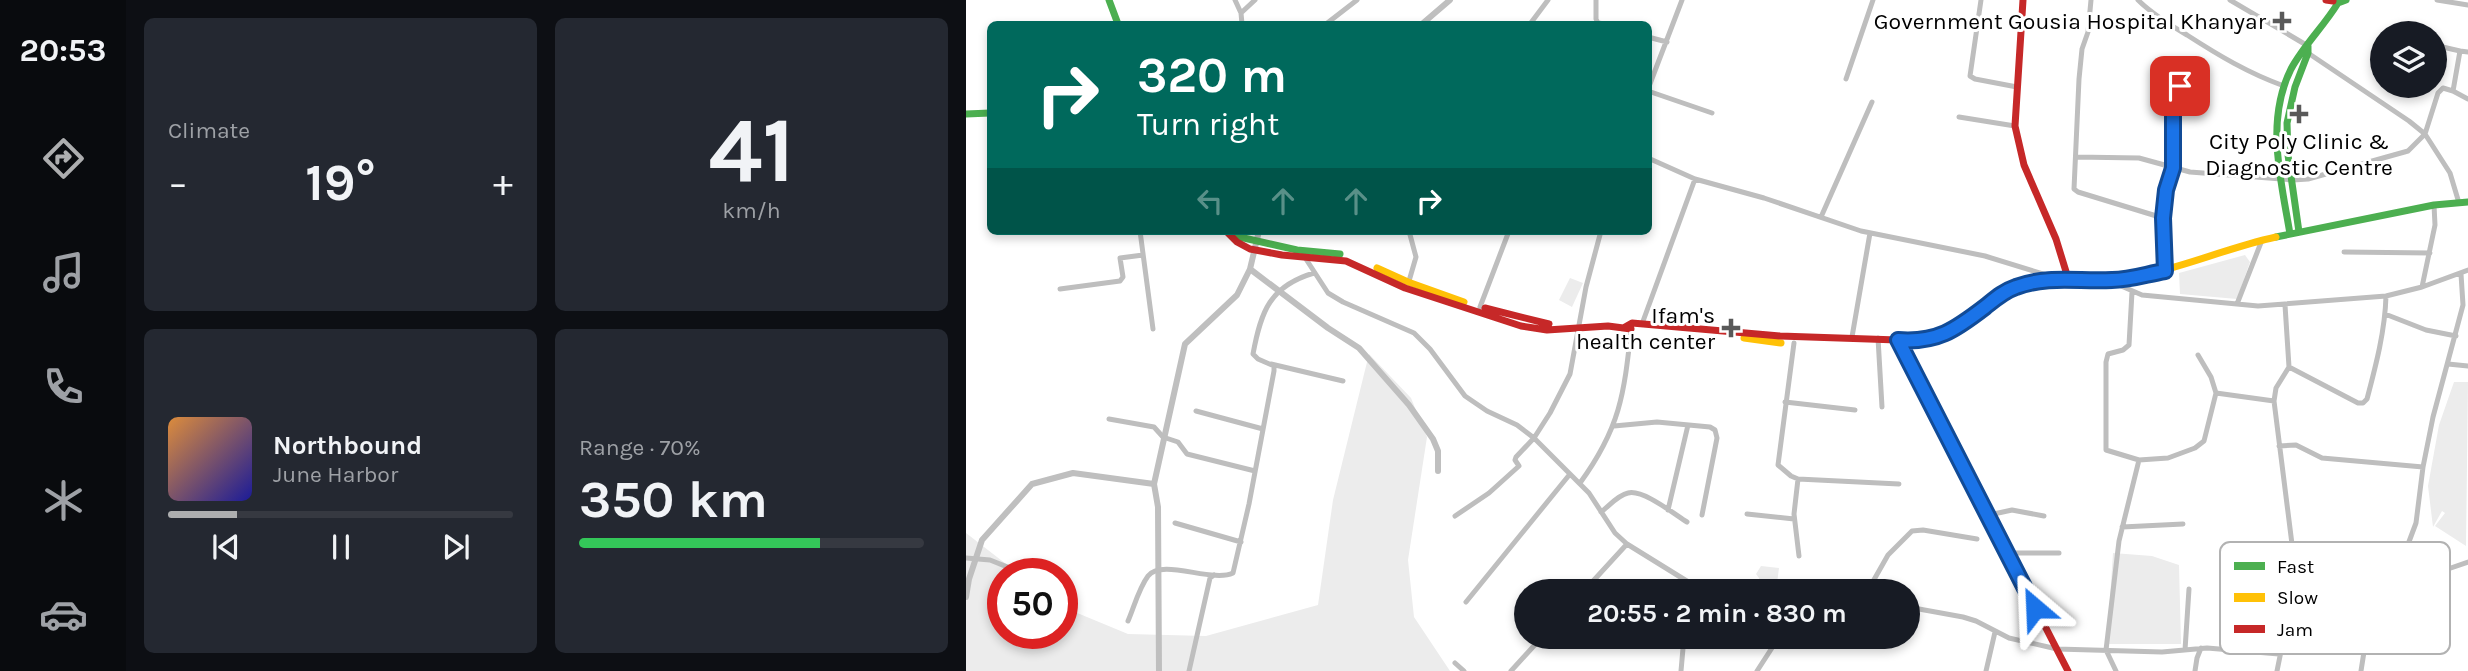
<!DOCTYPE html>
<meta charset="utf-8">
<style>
:root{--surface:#171b24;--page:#242831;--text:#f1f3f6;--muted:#9ea1a6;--line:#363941;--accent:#adaeaf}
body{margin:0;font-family:Karla,sans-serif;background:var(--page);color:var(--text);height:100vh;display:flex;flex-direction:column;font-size:26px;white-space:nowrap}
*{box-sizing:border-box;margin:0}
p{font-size:23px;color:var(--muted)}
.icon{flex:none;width:38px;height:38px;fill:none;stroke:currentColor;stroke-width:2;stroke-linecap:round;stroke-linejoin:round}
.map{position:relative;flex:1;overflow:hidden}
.sheet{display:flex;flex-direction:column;gap:18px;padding:18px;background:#0d0f14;width:840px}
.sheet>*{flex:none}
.guide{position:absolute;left:21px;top:21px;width:665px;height:214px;border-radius:10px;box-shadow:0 4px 10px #0003;background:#00695c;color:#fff;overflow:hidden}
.fabs{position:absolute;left:1404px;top:21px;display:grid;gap:14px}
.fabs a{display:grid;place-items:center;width:77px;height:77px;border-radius:50%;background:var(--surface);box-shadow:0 4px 10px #0003;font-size:35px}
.speed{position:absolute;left:21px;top:558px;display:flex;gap:14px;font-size:35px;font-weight:700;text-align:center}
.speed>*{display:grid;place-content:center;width:91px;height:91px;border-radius:50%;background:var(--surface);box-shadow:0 4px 10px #0003;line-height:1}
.speed .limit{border:10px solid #d22;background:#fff;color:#111}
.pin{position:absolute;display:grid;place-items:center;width:60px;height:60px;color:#fff;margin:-30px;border-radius:14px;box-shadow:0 4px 10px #0006}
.me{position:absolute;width:77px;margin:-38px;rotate:334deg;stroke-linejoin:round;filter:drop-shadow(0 0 5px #0008)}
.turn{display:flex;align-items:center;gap:24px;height:147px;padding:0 35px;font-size:32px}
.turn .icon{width:91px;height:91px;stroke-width:2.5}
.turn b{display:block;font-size:49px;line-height:60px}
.lanes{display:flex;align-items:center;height:66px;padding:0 35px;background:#0003;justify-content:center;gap:35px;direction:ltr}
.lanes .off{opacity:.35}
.big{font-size:52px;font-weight:700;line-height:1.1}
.sheet .tile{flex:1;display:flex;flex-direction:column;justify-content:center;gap:10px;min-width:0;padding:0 24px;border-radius:10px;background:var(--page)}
.sheet .dial{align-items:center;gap:0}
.dial b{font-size:91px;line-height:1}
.song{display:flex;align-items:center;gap:21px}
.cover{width:84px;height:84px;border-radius:10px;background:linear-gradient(135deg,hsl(30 70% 55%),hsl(240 70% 35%))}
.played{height:7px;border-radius:4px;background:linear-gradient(90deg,var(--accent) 20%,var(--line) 20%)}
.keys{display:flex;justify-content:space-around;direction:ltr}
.heat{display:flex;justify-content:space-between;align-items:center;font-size:38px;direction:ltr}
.charge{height:10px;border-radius:5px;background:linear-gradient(90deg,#34c759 70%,var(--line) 0)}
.sheet .tiles{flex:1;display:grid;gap:18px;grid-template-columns:repeat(2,1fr)}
.trip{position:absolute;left:548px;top:579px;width:406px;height:70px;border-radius:35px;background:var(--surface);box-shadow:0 4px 10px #0003;font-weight:700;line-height:70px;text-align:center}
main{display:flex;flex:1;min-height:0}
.tabs{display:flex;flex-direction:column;width:126px;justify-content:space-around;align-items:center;background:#090b0e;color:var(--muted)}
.tabs .icon{width:49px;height:49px}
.tabs .active{color:var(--accent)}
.tabs b{font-size:32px;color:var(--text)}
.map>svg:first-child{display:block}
</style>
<main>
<nav class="tabs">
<b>20:53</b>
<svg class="icon active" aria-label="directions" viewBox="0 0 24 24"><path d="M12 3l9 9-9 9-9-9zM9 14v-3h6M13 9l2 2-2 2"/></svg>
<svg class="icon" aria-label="music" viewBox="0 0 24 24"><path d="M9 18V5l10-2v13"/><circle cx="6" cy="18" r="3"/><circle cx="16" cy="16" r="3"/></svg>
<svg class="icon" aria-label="phone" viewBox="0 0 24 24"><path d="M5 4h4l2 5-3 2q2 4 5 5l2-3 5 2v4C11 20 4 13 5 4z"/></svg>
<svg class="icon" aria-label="climate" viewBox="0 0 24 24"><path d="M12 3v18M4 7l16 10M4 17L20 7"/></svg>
<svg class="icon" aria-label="car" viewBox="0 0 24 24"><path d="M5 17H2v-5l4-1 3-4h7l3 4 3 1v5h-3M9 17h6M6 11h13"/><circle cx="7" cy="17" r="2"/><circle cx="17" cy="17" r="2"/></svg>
</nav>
<section class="sheet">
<div class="tiles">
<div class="tile"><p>Climate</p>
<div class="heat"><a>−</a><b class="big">19°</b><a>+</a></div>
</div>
<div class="tile dial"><b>41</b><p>km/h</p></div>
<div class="tile">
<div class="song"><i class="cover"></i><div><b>Northbound</b><p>June Harbor</p></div></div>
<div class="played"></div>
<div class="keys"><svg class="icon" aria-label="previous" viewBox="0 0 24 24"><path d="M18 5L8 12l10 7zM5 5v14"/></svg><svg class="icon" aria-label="pause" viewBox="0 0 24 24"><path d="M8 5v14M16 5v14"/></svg><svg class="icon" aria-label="next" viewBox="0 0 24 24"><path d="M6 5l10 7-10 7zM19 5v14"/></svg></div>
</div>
<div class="tile"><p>Range · 70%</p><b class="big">350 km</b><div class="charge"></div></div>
</div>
</section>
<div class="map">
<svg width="1502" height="671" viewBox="0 0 1502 671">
<rect width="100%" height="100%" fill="#fff"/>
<!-- green -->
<path fill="#ececec" d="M1279 255 1284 262 1271 299 1214 294 1213 273Z
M604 278 617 283 606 307 593 300Z
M403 354 445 398 461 437 442 560 448 617 484 671H0V533L53 574H37V634H96V605L104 610 162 634 240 636 352 605 367 500Z
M1488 382H1502L1500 546 1469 526 1479 513 1476 511 1467 527 1462 486 1473 425Z
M1147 553 1186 556 1213 565 1215 644H1141Z
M795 566 813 568 810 591H792L793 578 790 574Z"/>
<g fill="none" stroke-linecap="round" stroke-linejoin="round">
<!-- canal -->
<path stroke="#bfbfbf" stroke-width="6" d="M456 24 484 0
M284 269 362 328 393 348 443 405 467 439 472 451V471
M0 597 3 579 16 540 66 484 107 473 188 484
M193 671 192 507 188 484 219 344 271 295 284 269 293 231"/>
<!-- street -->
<path stroke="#bebebe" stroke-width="5" d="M269 0 275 13
M630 0V19L632 23 639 24
M1015 0 1004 76 1009 79 1051 87
M1125 0 1122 32 1116 49 1113 79 1108 189 1112 192 1197 218
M1172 0C1186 14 1204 25 1221 35 1252 55 1282 73 1318 86
M1264 0 1342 46
M1471 0 1502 5
M276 24 275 13 289 0
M360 24 391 0
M564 24 582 0
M682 37 701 42
M1468 45 1494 51
M1342 53 1443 121 1459 134 1484 173 1493 203
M880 79 907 0
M682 89 716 0
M682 91 746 113
M1487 91 1502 99
M993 117 1049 126
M1110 157 1173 158 1224 172 1327 180 1342 179 1442 151 1459 134 1472 93 1477 88 1487 91 1494 51 1502 52
M682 158 729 179 798 198 895 231 1019 256 1090 278
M855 217 906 102
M174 231 187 329
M1378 252 1464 253
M338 256 362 293 377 302 448 333 464 349 499 396 521 411 551 425 568 438 623 493 649 533 661 544 724 583 768 592
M1199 269 1197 218 1200 189 1207 168V113L1214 86
M443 281 450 257 443 231
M1146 282 1176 295 1292 306 1420 296 1456 287 1502 270
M1456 287 1469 225 1468 205
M94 289 154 281 157 277 154 258 177 255
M1271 304 1296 240
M514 307 543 231
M1419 314 1460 330 1490 336
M676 324 729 179
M886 337 904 233
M912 338 916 407
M828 343 812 465 825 476 832 479 933 484
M305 364 377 381
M1482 364 1502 366
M1323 367 1392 403H1397L1401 399C1410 365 1419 331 1420 296
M1250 393 1308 401
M819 402 889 410
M230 411 297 429
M143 419 188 427 197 437 212 442 221 454 289 471
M648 426 691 422 744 427 749 430 751 438 736 515
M1313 446 1330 445 1356 458 1457 467
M1173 460 1202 458 1229 448 1238 441 1250 393 1245 377 1232 355
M832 479 828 514 833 556
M614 483C654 428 658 395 665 330
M702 510 722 425
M635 512C643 506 652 495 662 493 677 489 708 514 721 522
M781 514 828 519
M1023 515 1046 510 1078 516
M489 516 523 493 553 466 549 460 550 457 568 438 584 413 604 374 620 287 635 231
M209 523 275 542
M1156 527 1217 524
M1041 553H1093
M0 558 24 560 59 574
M1432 571 1479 570 1502 562
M64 574 70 568 83 574
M617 592 661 544
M901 592 922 555 946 531 957 530 1011 539
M1289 592 1322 610
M500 602 604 474
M942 607 997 617 1010 621 1043 638 1091 649 1196 652 1241 648 1313 654
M162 621C168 607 173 588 182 576 196 558 246 583 267 573L283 504 308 371V366L292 359 287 354C295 311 304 286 348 273
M848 637 866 641
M1315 647 1384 638 1400 631
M1219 650 1223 589
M489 663 498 671
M223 671 244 578 248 575
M545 671 576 637
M715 671 718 637
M791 671 813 637
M1020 671 1029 632
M1150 671 1140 650 1153 541 1173 460 1140 450V362L1142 354 1157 350 1163 345 1166 292
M1229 671 1231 658 1235 648
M1311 671 1328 587 1329 568 1308 401 1310 388 1323 367 1319 305
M1395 671 1403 620 1432 571 1450 523 1457 467 1467 417 1497 305 1495 274"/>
<!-- fast -->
<path stroke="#4caf50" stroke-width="7" d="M143 0 152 24
M0 114 24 113
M1333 232 1322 155 1321 123 1329 87 1342 53V46
M1324 234C1315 180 1299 121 1325 69 1338 45 1358 26 1372 3L1380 0
M269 236 331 250 374 254
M1310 237 1468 205 1502 202"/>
<!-- slow -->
<path stroke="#ffc107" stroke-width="7" d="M411 268 442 282 498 302
M1052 286C1090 275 1127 284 1164 278 1214 269 1260 248 1310 237
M778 338 815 343"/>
<!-- jam -->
<path stroke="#c62828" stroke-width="7" d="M1057 0 1049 126 1058 165 1090 239 1102 278
M1360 0 1367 1
M260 231 271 242 284 249 316 255 380 261 439 288 555 326 581 330 642 326 665 329
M519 308 583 324
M659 327 666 323 814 336 961 341 992 327 1040 292 1052 286
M932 340 1102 671"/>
</g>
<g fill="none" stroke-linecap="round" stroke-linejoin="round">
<!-- route casing -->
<g stroke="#114b97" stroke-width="18">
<path id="route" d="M1069 608 932 340C971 343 989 330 1019 307 1029 299 1038 291 1050 287 1082 275 1114 282 1146 280 1164 280 1181 274 1199 271L1197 218 1200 190 1207 168V113L1214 86"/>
</g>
<!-- route -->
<use href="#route" stroke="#1a73e8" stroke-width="12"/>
</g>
<!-- markers -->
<g fill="#595959" stroke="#fff" stroke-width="2.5">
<path d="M1312.5 10.5h7v7h7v7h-7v7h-7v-7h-7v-7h7z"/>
<path d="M1329.5 103.5h7v7h7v7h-7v7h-7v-7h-7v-7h7z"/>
<path d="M761.5 317.5h7v7h7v7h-7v7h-7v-7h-7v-7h7z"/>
</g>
<g text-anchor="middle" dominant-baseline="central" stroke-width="6" stroke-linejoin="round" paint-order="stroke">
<!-- poi labels -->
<g font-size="23" fill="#000" stroke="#fff" text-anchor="end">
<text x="1300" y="21">Government Gousia Hospital Khanyar</text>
<text x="1333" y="141" text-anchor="middle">City Poly Clinic &amp;<tspan x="1333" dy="26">Diagnostic Centre</tspan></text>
<text x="749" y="315">Ifam's<tspan x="749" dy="26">health center</tspan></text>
</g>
</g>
<!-- legend -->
<rect x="1254" y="542" width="230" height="112" rx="10" fill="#fff" stroke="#b2b2b2" stroke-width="2"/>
<rect x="1268" y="562" width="31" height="8" fill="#4caf50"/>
<rect x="1268" y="593" width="31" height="9" fill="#ffc107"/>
<rect x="1268" y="625" width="31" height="8" fill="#c62828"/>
<g font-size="19" fill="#000">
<text x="1311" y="573">Fast</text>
<text x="1311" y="604">Slow</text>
<text x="1311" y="636">Jam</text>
</g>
</svg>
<div class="fabs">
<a><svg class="icon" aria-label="layers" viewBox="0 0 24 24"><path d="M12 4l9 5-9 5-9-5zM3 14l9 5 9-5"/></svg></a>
</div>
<div class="speed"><div class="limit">50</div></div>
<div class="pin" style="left:1214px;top:86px;background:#d93025"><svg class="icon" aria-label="arrive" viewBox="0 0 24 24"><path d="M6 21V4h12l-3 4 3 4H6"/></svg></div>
<svg class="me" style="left:1069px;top:608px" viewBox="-20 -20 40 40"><path d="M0-17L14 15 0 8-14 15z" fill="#1a73e8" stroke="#fff" stroke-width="4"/></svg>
<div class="trip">20:55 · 2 min · 830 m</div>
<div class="guide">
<div class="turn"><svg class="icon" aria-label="right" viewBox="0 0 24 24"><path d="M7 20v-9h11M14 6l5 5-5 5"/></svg><div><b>320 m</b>Turn right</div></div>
<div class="lanes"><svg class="icon off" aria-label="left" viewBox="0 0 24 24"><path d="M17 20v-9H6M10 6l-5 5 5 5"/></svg><svg class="icon off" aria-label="ahead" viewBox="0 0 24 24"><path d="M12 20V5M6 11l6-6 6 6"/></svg><svg class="icon off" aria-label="ahead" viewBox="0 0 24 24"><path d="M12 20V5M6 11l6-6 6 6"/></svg><svg class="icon" aria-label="right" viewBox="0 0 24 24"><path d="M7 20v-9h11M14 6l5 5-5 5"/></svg></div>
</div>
</div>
</main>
